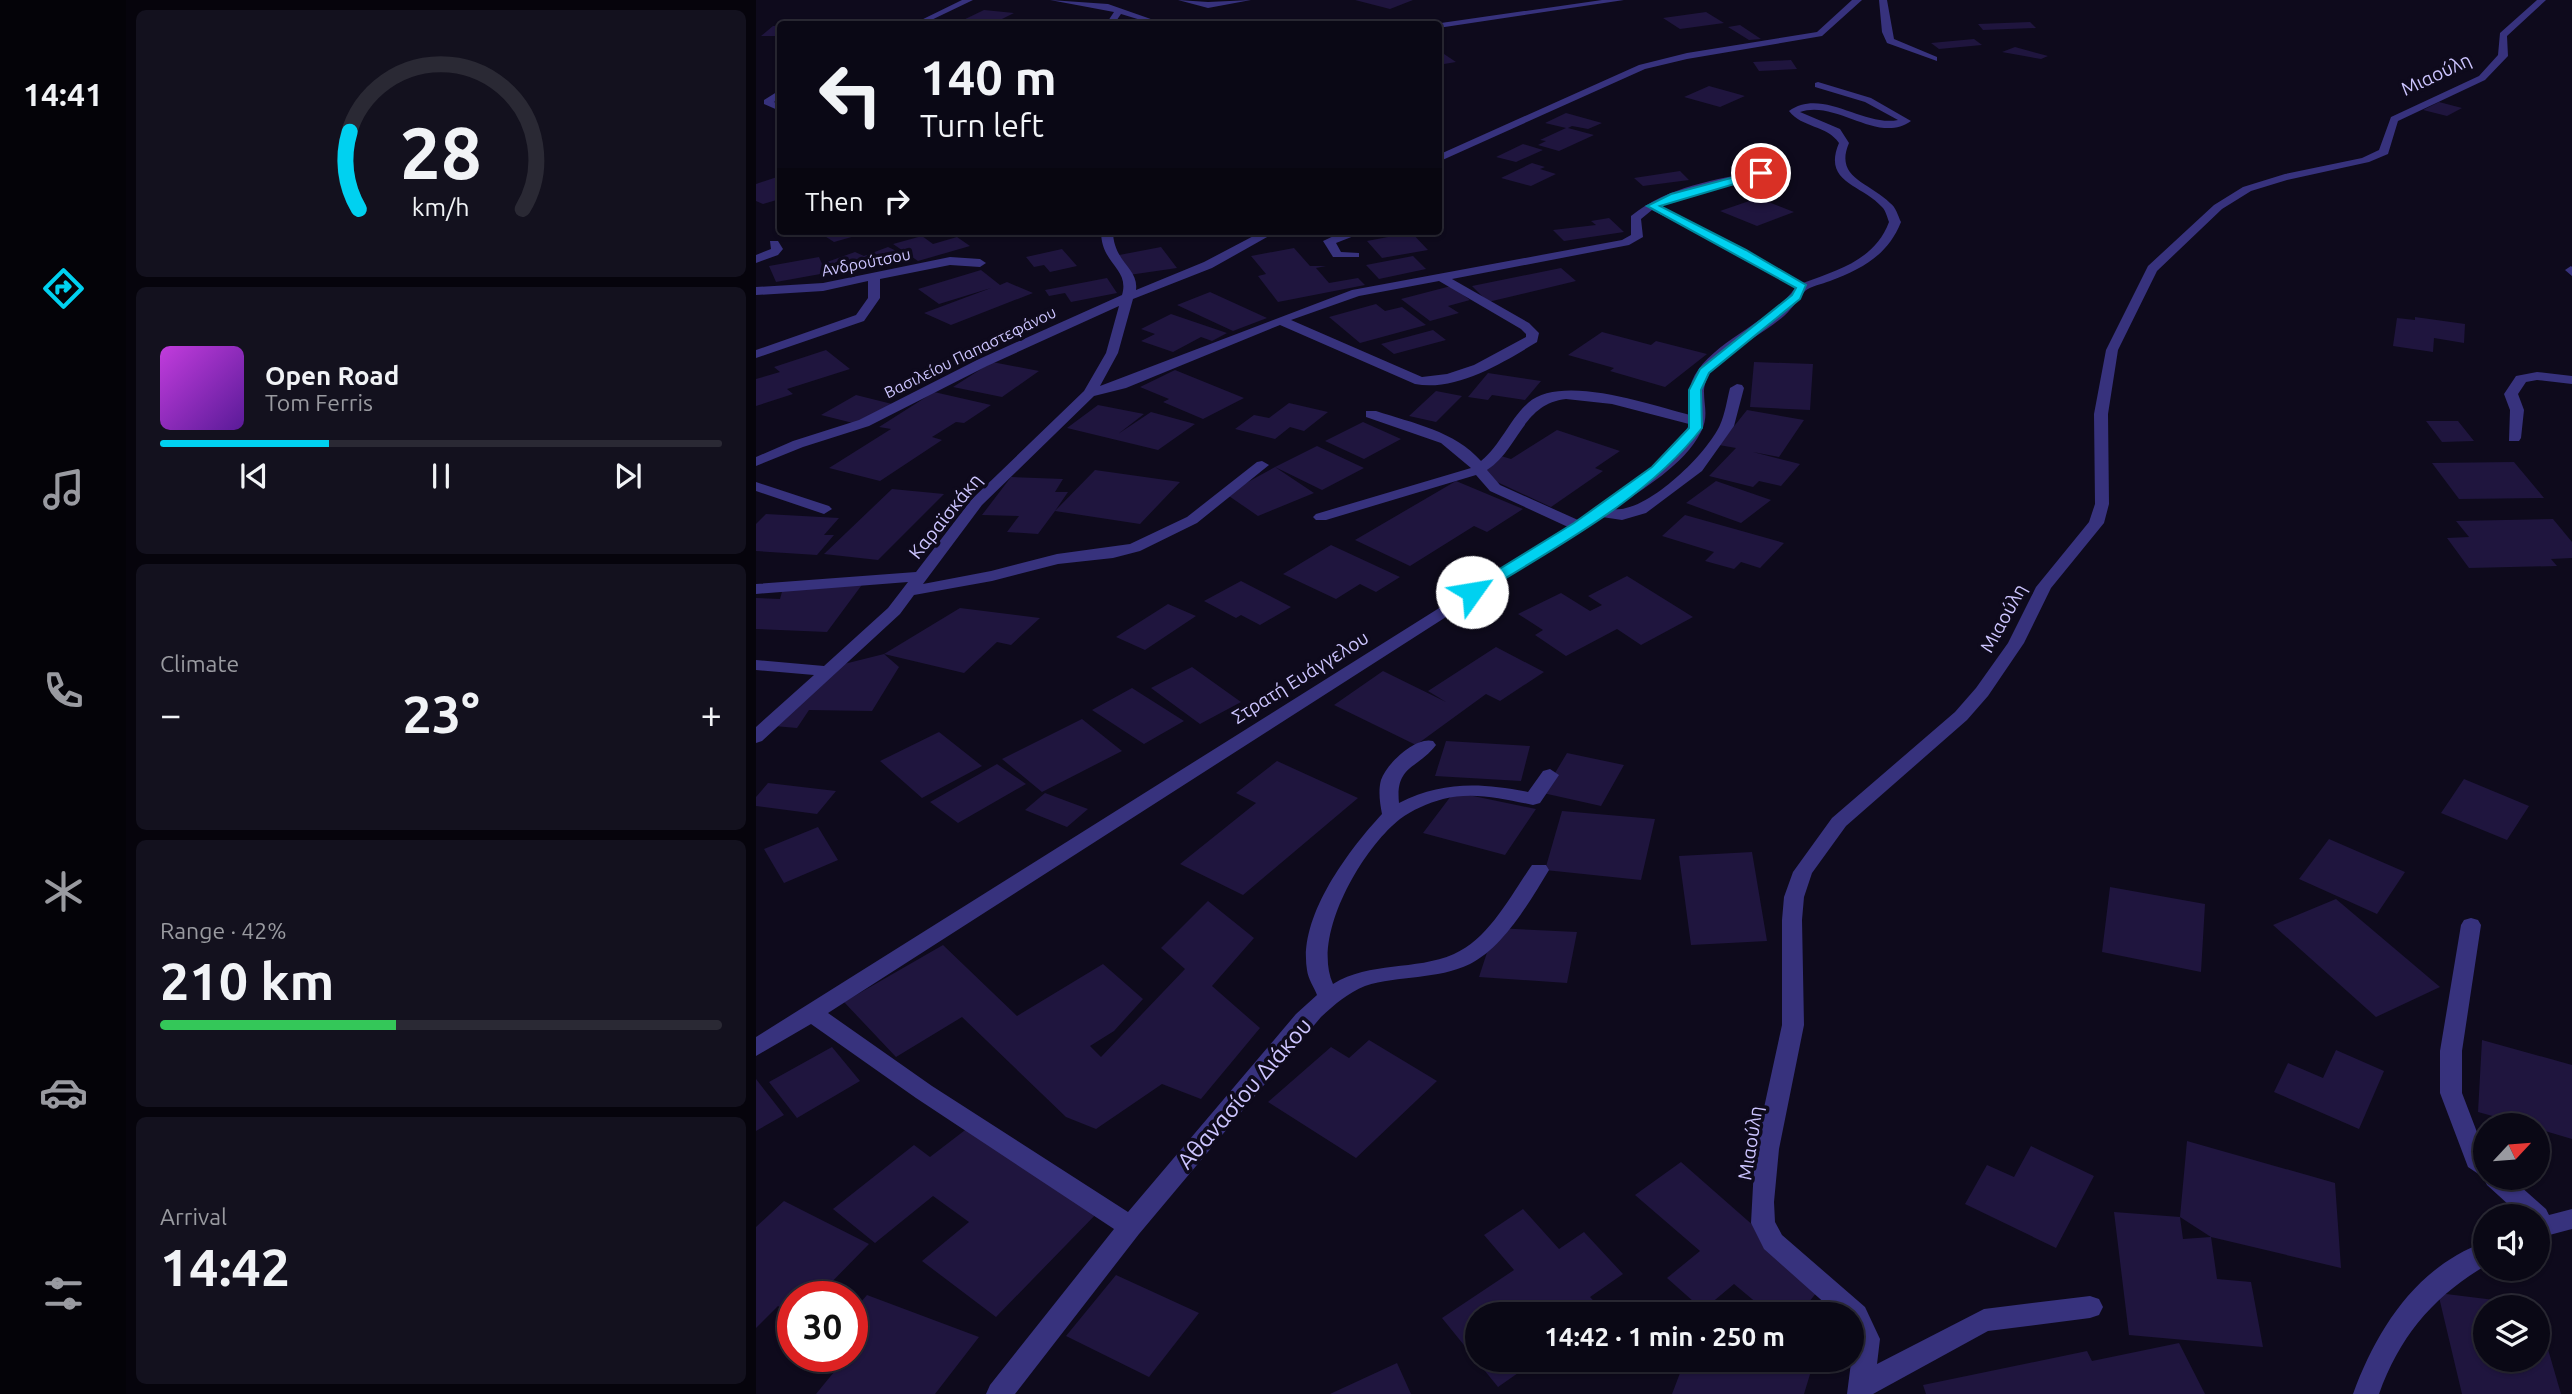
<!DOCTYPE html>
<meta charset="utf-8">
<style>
:root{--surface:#0a0815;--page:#13111e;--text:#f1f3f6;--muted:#999aa0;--line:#2a2934;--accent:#00d1f0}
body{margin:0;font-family:Ubuntu,sans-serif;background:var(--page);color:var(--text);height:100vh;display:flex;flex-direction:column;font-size:26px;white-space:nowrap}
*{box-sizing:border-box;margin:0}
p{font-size:23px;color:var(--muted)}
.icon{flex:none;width:38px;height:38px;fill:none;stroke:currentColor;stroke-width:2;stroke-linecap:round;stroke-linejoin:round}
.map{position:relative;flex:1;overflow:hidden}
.panel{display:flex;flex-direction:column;gap:10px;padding:10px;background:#06040c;width:630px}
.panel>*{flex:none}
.top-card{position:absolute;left:21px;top:21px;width:665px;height:214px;border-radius:7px;box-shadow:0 2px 5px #0004,0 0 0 2px var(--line);background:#0a0815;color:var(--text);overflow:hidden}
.needle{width:46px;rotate:64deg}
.controls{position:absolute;left:1717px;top:1113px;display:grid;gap:14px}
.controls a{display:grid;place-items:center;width:77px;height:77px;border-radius:50%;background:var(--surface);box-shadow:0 2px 5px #0004,0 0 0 2px var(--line);font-size:35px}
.speed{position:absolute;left:21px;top:1281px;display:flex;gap:14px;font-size:35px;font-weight:700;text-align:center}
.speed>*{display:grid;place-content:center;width:91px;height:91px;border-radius:50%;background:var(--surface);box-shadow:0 2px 5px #0004,0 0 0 2px var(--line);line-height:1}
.speed .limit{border:10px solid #d22;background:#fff;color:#111}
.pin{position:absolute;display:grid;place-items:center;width:60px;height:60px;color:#fff;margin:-30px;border:4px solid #fff;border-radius:50%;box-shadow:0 2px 7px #0007}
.me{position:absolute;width:77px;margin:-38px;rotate:58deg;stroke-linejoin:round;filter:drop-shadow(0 0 5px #0008)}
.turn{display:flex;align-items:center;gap:24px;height:147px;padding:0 28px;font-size:32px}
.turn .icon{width:91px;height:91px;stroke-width:2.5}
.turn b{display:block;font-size:49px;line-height:60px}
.then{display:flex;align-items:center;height:66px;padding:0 28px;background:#0003;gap:14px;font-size:26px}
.big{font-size:52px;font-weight:700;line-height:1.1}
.panel .tile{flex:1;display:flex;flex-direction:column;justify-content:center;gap:10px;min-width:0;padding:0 24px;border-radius:10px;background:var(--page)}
.panel .dial{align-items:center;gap:0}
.dial svg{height:182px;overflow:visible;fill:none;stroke:var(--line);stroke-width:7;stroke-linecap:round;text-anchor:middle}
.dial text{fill:var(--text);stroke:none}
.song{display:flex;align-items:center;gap:21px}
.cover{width:84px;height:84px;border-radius:10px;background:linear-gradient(135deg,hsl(290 70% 55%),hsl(270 70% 35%))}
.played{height:7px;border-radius:4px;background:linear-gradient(90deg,var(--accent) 30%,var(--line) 30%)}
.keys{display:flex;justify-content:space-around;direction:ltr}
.heat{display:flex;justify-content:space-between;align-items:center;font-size:38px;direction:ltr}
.charge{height:10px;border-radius:5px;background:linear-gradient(90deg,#34c759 42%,var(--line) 0)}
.trip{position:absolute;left:709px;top:1302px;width:399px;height:70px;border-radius:35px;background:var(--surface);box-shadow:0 2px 5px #0004,0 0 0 2px var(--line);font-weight:700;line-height:70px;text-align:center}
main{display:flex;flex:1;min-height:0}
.dock{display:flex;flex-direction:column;width:126px;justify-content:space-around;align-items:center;background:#040308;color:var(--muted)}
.dock .icon{width:49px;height:49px}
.dock .selected{color:var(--accent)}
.dock b{font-size:32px;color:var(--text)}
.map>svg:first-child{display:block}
</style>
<main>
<nav class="dock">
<b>14:41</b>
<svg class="icon selected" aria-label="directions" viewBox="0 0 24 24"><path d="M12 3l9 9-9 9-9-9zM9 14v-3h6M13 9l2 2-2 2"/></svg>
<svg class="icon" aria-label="music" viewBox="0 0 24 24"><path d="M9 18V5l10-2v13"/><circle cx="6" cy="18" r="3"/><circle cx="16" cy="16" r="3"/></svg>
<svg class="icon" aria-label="phone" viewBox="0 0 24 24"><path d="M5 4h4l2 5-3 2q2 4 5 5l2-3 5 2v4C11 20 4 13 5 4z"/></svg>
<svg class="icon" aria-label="climate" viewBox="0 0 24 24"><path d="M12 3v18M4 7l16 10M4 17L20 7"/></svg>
<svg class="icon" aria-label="car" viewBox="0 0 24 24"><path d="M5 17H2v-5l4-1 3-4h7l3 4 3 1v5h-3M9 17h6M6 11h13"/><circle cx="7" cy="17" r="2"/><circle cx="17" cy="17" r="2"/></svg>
<svg class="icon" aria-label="filters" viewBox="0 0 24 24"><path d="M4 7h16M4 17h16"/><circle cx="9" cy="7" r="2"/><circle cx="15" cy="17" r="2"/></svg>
</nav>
<section class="panel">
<div class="tile dial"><svg viewBox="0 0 100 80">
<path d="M14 69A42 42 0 1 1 86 69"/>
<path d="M14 69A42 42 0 0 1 10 35" stroke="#00d1f0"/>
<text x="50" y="56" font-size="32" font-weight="700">28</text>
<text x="50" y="72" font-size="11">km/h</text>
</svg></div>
<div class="tile">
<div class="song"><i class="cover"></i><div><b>Open Road</b><p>Tom Ferris</p></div></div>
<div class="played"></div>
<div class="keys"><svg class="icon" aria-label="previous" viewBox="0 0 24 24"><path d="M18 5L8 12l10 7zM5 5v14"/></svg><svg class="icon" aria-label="pause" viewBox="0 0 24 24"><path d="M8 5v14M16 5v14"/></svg><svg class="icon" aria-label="next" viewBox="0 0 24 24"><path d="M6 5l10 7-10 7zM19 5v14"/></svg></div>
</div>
<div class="tile"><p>Climate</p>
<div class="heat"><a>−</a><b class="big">23°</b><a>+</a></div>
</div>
<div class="tile"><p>Range · 42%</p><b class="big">210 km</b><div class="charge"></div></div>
<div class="tile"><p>Arrival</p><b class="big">14:42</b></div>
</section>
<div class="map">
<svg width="1816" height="1394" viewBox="0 0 1816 1394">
<rect width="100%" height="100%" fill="#0e0a1c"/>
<!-- building -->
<path fill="#1f153e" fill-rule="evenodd" d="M599 0H657L634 9Z
M228 10 258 13 236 24 201 23Z
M950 12 968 23 924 29 907 18Z
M1274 22 1280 28 1227 30 1222 24Z
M984 25 1005 39 993 40 972 27Z
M17 26H24V36H5Z
M1218 39 1226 45 1183 49 1175 43Z
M1259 47 1292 56 1285 59 1246 52Z
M688 54 700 62 682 65V55Z
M1035 60 1041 69 1003 71 997 62Z
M953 86 989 96 964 107 928 97Z
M1683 102 1706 108 1691 116 1667 110Z
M810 113 846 123 832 129 816 126 812 128 838 135 803 151 782 145 790 141 784 140 810 128 789 123Z
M767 144 787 150 760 162 740 157Z
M776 163 789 167 784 169 800 174 775 186 745 178Z
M924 171 933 180 887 186 878 178Z
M24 176V199L7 204 0 201V184Z
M1002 198 1038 212 1001 226 964 211Z
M853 218 868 232 808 241 797 230 840 225 835 221Z
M61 231H113V232L78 242Z
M654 231 672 250 626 258 611 241 632 237 629 234Z
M166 236 177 244 201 237 214 246 162 261 137 244Z
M132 247 149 255 105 271 97 267 89 270 71 262 99 252 108 256Z
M405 247 421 268 373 275 358 256Z
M538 248 554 266H570L560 268 573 283 602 278 609 285 522 302 502 276 510 274 495 256Z
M306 249 321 266 294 272 288 265 278 267 270 257Z
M657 256 670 269 623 279 610 265Z
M63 257 70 273 20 282 13 266Z
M805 268 820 281 732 302 716 286Z
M225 270 244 285 251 282 277 293 195 325 168 313 235 288 183 304 162 289Z
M351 278 361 293 315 302 309 293 293 296 289 290Z
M695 286 714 300 692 306 703 313 674 321 645 299Z
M454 292 511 318 477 331 421 305Z
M620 304 629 311 646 307 670 325 604 343 573 317Z
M415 314 471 333 456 341 445 337 417 352 385 341 399 334 385 329Z
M1659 317 1709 324 1708 343 1678 338 1677 352 1637 346 1641 318 1659 320Z
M677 330 690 340 638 354 625 344Z
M846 332 895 345 900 341 951 354 909 387 854 371 858 368 812 355Z
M70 350 94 369 31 389 37 394 0 406V379L24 372 18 367Z
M236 362 283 371 246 397 197 387Z
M998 362 1057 364 1054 410 994 407Z
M419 370 488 398 447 419 407 402 413 399 384 387Z
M732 373 785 381 769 400 736 395 732 400 712 397Z
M680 391 706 396 680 422 653 416Z
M178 392 235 405 208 423 200 422 176 437 186 440 124 481 73 468 135 429 123 427Z
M100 395 136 404 101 424 65 415Z
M533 403 572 412 548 431 534 427 519 439 479 429 498 415 513 418Z
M342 405 388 414 362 434 395 412 439 424 402 450 311 428Z
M991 410 1048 420 1023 457 997 452 1044 464 1025 486 1003 481 997 487 953 476 980 448 963 445Z
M1670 421H1702L1718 441 1686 442Z
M607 422 645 439 608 459 569 441Z
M801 430 864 451 839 468 847 471 795 507 726 475 745 456 755 459Z
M561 446 608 468 566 490 519 467 558 493 502 516 470 494 519 467Z
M1758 462 1788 498 1703 499 1676 463Z
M339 470 424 482 384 524 299 511 282 534 251 532 263 516 226 515 255 477 307 479 299 492H312L299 511Z
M700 481 767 509 731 532 718 526 654 566 599 540Z
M960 481 1015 500 985 523 930 503Z
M136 489 188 494 122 560 68 554Z
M10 514 83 518 68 535H78L61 555 0 551V524Z
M929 515 1028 543 1004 568 985 562 978 569 949 561 958 552 906 536Z
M1797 519 1816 542V558L1795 559 1801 566 1713 568 1691 538 1713 537 1700 521Z
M575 545 644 577 620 592 604 584 580 599 527 574Z
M871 576 937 617 885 645 861 629 810 656 779 635 787 630 762 614 805 593 834 611 846 605 832 596Z
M485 581 535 607 504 625 485 615 480 618 448 601Z
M108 582 71 632 0 629V598L24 599 27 588Z
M412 604 440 616 389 650 360 637Z
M204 608 284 618 255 645 241 642 208 673 128 654Z
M740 647 788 672 744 701 730 694 660 745 578 705 627 671 690 702 672 691Z
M128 654 143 667 116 711 53 710 41 728 18 726 76 667Z
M436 667 485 702 444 724 395 688Z
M376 688 428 721 388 744 336 710Z
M326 719 366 751 286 792 246 759Z
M183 732 226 766 166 798 124 761Z
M690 741 774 746 765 781 679 776Z
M811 753 868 765 845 806 787 793Z
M521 761 602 798 487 895 424 864 500 803 480 793Z
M241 764 270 784 202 823 174 802Z
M1708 779 1773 806 1751 840 1685 813Z
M12 783 80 791 61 814 0 806V797Z
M698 792 780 809 749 855 667 833Z
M289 793 332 809 311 827 269 810Z
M806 811 899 819 885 880 789 870Z
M62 827 82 860 28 883 8 849Z
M1573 839 1649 872 1621 914 1543 879Z
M996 852 1011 941 935 945 923 856Z
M1354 887 1449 904 1445 972 1346 952Z
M1580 899 1684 987 1620 1017 1517 925Z
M452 901 498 938 456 986 504 1028 445 1099 406 1084 340 1129 310 1117 206 1017 140 1057 88 1002 187 945 261 1016 347 964 387 999 358 1031 334 1046 345 1057 429 969 405 948Z
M739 928 821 932 811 983 723 977Z
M613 1040 681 1081 600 1158 512 1102 575 1047 593 1058Z
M1726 1040 1816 1065V1139L1782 1129V1125H1769L1722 1112Z
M76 1047 104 1081 41 1118 13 1082Z
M1580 1050 1628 1071 1603 1129 1518 1092 1532 1063 1567 1078Z
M0 1079 28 1115 0 1131Z
M217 1124 345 1209 240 1317 166 1261 213 1222 177 1196 119 1243 77 1209 158 1145 174 1157Z
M1431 1141 1579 1183 1585 1268 1455 1237 1461 1279 1495 1282 1507 1347 1373 1335 1358 1212 1424 1217ZM1424 1217 1455 1237 1427 1239Z
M1275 1146 1338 1176 1300 1248 1209 1204 1231 1165 1258 1177Z
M925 1162 1066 1286 1043 1314H1014L978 1284 947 1310 911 1278 944 1251 879 1195Z
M28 1201 113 1244 61 1297H37V1314L22 1306 0 1328V1227Z
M767 1209 803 1249 828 1232 867 1274 834 1297 848 1312 845 1314H721V1360H781L742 1387 686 1318 758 1270 728 1235Z
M360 1275 443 1313 393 1377 310 1336Z
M1682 1293 1779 1305 1780 1307H1729V1360H1782V1315L1805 1394H1706Z
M111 1295 223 1337 179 1394H60L91 1356H96V1350L103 1341 96 1338V1312Z
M1423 1343 1449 1394H1170L1167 1385 1331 1351 1336 1361Z
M929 1360H1053L1058 1361 1048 1394H916Z
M641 1363 655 1394H574Z"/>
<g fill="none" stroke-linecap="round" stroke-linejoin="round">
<!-- minor -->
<path fill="#37327d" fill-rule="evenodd" d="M206 0H217L167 24H157Z
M294 0 352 4 409 24H398L365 14 358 24H350L358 12Z
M422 0 452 2 495 0 452 8Z
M846 0H868L682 28V24H678Z
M1096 0H1106L1066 36 931 59 889 69 682 162V155L883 65 931 53 1061 32Z
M1123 0H1131L1138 39 1181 57V61L1131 43 1126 32Z
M1781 0H1790L1751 36 1752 56 1729 80 1642 121 1632 154 1613 162 1531 180 1495 191 1466 209 1401 271 1362 350 1352 414 1353 504 1348 523 1295 588 1268 643 1232 696 1211 720 1090 826 1056 873 1048 897 1046 920 1048 1025 1023 1149 1018 1202 1019 1222 1026 1235 1109 1307 1124 1339 1121 1364 1228 1309 1334 1296 1343 1299 1347 1307 1343 1315 1334 1318 1232 1331 1117 1394H1091L1098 1339 1096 1314H1081L1008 1249 995 1223 999 1149 1026 1025V920L1028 897 1037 872 1076 818 1199 712 1220 688 1252 643 1280 587 1333 522 1339 504 1338 414 1350 350 1392 266 1458 205 1487 187 1529 174 1606 158 1623 150 1635 117 1723 76 1742 55 1744 33Z
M1062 82 1115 98 1155 121C1122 145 1080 99 1044 112L1084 129 1093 143C1078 178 1113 182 1134 203 1140 207 1142 216 1145 222 1132 255 1106 269 1074 281 1066 284 1055 286 1049 291 1042 299 1037 308 1028 316 1009 332 987 343 967 359 932 389 959 404 945 432 928 465 887 489 857 509 890 514 951 454 964 425 969 414 971 400 974 388L981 384 986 385 988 388 978 426 946 471 890 513 866 520 846 517 72 1013 176 1086 372 1212 540 1014 561 995C558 987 552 979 551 970 542 917 592 851 626 814 624 803 622 791 625 780 631 763 660 736 677 741L680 745C662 769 639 765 643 803 687 781 725 783 772 792L787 771 794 769 803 775 784 803 777 805C748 799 717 791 687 799 672 803 656 810 644 819 606 849 555 936 577 984 614 961 659 971 698 954 733 939 755 895 776 865H790L793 870C774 901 748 947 714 964 681 980 643 975 609 986 592 993 579 1004 565 1017L383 1234 259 1394H230L234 1385 358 1229 160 1098 55 1024 0 1056V1037L812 527 734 491 720 475 570 520H560L557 517 560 514 715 468 685 443 610 417V411H620C656 423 699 431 725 461 745 445 753 420 772 403 805 373 895 405 934 415 933 406 932 397 934 388 943 346 1014 324 1039 288L982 254 896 210 885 219 887 237 873 245 696 279 773 323 783 333 781 342C748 362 700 392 659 384L524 325 370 388 338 396 226 505 167 584 235 571 301 554 374 544 431 517 501 462 506 461 513 465 441 523 384 551 357 558 302 564 236 581 158 595 144 614 6 741 0 743V727L58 675 0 670V660L68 666 132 608 152 582 0 594V584L160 572 216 499 328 391 350 353 363 306 231 366 113 426 47 447 0 466V457L37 441 103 420 221 360 366 295C374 268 345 265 345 231H357C357 262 383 268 380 290L448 262 507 231H522L456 268 377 299 362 353 344 386 596 290 866 240 875 235V216C912 186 960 180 1005 170L1010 173 1009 175 942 191 904 206 1047 283C1082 270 1119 260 1133 222 1131 217 1130 211 1126 207 1106 184 1066 183 1083 143 1071 125 1046 128 1033 111 1066 87 1107 127 1142 120L1109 102 1059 87V83ZM683 281 765 329 770 334V337L718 365 691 374 666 377 535 320 603 296ZM810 399 856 404 933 424C921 462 854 497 822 520L744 485 731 470C764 448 766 404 810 399Z
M24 90V97L18 102 24 105V111L8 104V100Z
M578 231 598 232V236L580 243 585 252 603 253V257H577L567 241 582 234Z
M14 241H22L27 249 22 255 0 263V255L15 249Z
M194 257 224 259 230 263 224 267 194 265 124 279V298L108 321 0 358V350L100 315 112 298V281L67 291 0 295V287L67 283Z
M1815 266 1816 267V276L1809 270Z
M1781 372 1816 376V384L1781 380 1770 382 1762 394 1768 410 1765 438 1763 441H1753L1754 410 1748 394 1760 376Z
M0 482 73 506 76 509 68 514 0 491Z
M1715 918 1722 920 1725 925 1706 1051V1093L1729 1153V1178H1755L1790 1209 1793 1215 1816 1209V1229L1782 1238V1216H1765L1731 1185 1727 1177 1712 1167 1684 1093V1051L1705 925 1708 920Z
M1729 1242V1266C1677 1297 1644 1336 1623 1394H1597C1621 1329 1660 1267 1729 1242Z"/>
</g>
<!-- route -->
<path fill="#00d1f0" stroke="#00889c" stroke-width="2" d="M1005 170 1009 175 904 206 990 250 1050 285 1044 299 953 373 945 390 946 428C889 501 799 547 722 595H711V589L818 523 896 467 933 428V390L944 369 1036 295 1040 288 891 206 915 194Z"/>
<g text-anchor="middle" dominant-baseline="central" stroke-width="7" stroke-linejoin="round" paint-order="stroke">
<!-- far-street labels -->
<g font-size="16" fill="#cdc5ff" stroke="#0e0a1c">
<text transform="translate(110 262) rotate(-11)">Ανδρούτσου</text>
<text transform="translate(214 352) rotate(-26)">Βασιλείου Παπαστεφάνου</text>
</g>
<!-- street labels -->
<g font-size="19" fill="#cdc5ff" stroke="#0e0a1c">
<text transform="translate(1680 74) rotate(-25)">Μιαούλη</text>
<text transform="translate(189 516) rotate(-51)">Καραϊσκάκη</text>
<text transform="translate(1247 618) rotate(-61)">Μιαούλη</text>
<text transform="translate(544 677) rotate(-32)">Στρατή Ευάγγελου</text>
<text transform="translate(994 1143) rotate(-81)">Μιαούλη</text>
</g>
<!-- near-street labels -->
<g font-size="23" fill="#cdc5ff" stroke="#0e0a1c">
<text transform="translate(488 1093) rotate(-49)">Αθανασίου Διάκου</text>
</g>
</g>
</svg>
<div class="controls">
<a><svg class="needle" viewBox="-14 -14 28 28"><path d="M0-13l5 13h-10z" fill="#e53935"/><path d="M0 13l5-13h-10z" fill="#999aa0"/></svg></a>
<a><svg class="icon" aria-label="sound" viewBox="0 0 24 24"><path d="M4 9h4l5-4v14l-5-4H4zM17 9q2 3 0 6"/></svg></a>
<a><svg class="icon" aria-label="layers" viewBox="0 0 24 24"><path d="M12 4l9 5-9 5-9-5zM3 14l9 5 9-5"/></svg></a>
</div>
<div class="speed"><div class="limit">30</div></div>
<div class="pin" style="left:1005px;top:173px;background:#d93025"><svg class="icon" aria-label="arrive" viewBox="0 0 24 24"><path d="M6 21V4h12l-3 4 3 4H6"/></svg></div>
<svg class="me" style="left:716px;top:592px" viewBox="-20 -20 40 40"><circle r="19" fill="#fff"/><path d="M0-13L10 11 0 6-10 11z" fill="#00d1f0"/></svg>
<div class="trip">14:42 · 1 min · 250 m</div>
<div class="top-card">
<div class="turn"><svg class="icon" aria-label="left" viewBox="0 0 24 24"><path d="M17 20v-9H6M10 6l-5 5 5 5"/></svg><div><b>140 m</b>Turn left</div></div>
<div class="then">Then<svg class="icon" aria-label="right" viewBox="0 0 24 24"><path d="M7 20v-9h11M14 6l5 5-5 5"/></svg></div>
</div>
</div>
</main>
